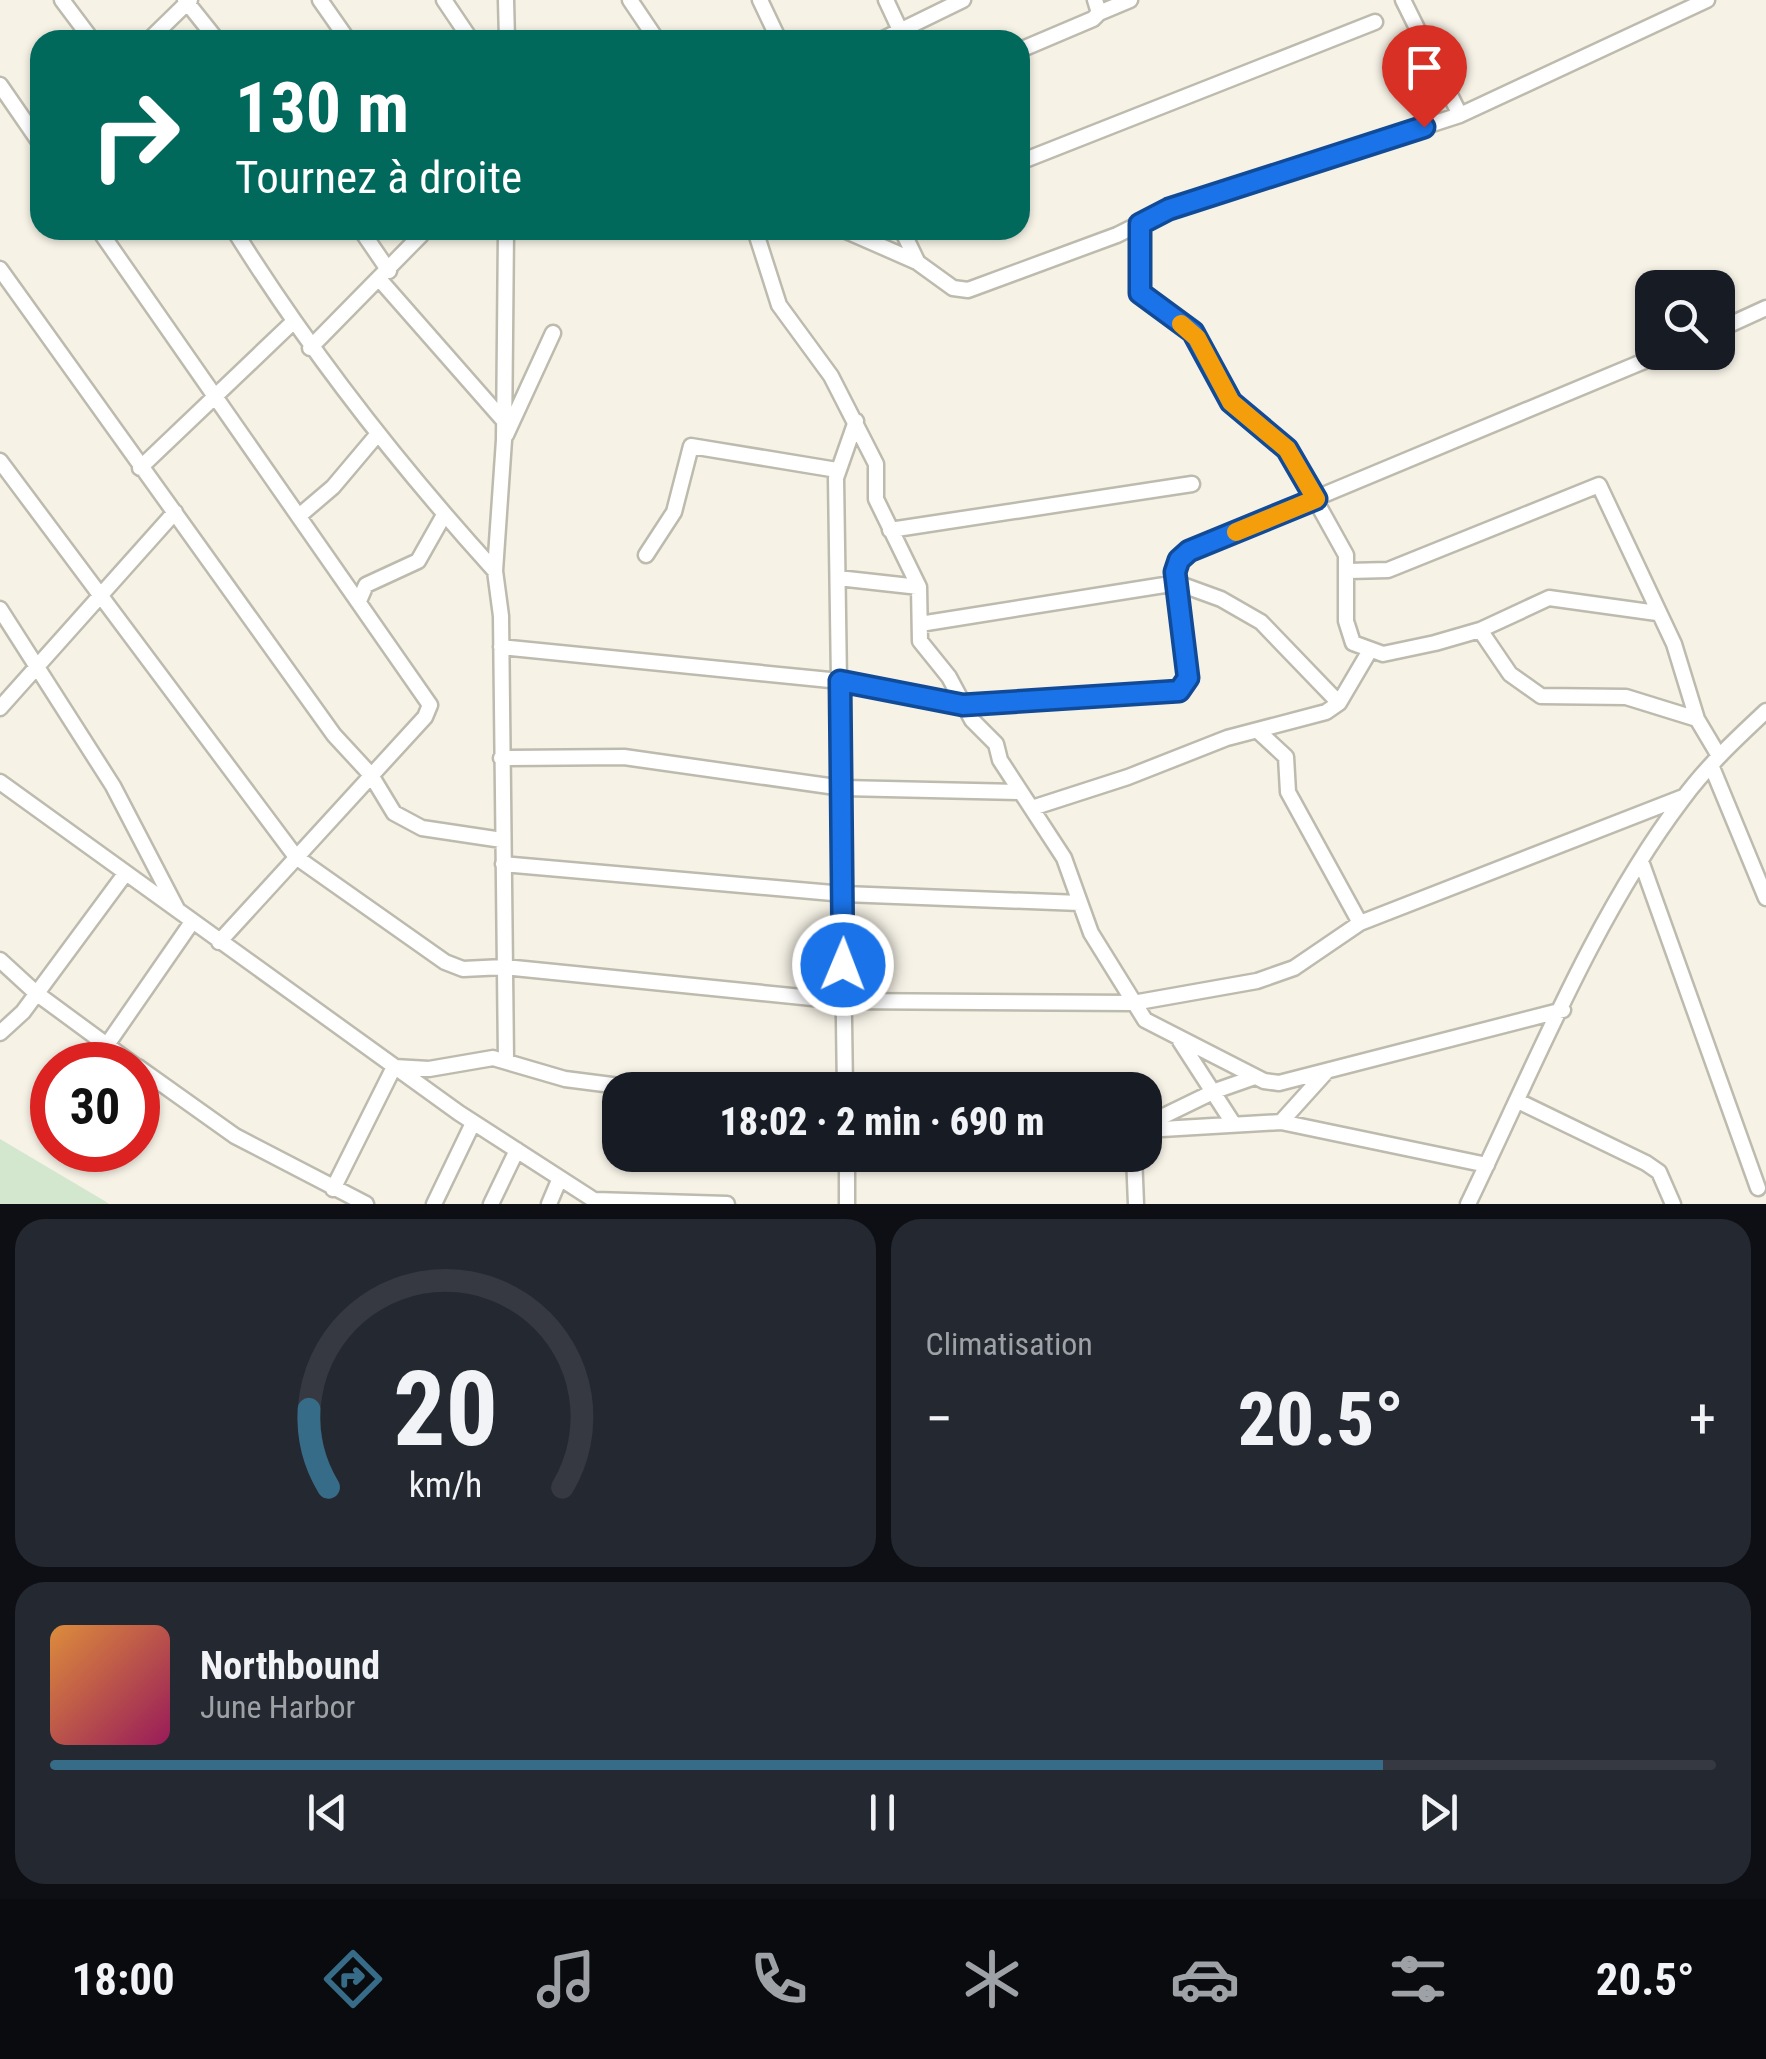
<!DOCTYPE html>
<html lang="fr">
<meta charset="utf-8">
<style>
:root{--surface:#171b24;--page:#242831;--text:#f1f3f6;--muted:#9ea1a6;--line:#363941;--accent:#376c88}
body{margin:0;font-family:"Roboto Condensed",sans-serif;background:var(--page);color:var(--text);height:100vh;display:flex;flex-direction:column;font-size:38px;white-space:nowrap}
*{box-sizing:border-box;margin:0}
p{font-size:32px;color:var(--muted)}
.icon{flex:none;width:55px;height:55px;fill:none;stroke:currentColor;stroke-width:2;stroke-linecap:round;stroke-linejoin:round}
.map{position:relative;height:1204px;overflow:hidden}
.details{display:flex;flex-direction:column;gap:15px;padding:15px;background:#0d0f14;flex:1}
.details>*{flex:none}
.top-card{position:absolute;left:30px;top:30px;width:1000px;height:210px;border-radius:30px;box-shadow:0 2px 8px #0004;background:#00695c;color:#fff;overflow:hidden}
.fabs{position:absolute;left:1635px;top:270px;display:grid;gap:20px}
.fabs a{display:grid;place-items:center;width:100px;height:100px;border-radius:20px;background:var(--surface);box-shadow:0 2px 8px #0004;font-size:50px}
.speed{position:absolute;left:30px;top:1042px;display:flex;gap:20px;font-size:50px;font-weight:700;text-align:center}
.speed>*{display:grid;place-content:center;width:130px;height:130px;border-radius:50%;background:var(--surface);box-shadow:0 2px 8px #0004;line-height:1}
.speed .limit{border:15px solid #d22;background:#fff;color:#111}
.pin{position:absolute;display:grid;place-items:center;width:85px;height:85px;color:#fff;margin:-102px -42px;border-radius:50% 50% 50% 0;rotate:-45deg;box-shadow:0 0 10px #0007}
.pin .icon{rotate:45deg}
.me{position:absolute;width:110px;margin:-55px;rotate:1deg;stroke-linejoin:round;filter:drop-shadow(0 0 8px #0008)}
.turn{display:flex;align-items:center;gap:35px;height:210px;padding:0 40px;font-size:45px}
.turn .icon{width:130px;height:130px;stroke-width:2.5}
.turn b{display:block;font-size:70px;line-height:85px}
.big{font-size:75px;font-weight:800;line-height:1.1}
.details .tile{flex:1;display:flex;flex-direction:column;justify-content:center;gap:15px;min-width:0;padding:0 35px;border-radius:30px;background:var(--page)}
.details .dial{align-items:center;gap:0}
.dial svg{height:260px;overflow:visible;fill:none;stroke:var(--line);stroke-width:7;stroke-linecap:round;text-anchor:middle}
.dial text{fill:var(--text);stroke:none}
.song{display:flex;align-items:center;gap:30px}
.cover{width:120px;height:120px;border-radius:15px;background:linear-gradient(135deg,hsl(30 70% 55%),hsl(330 70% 35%))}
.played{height:10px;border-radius:5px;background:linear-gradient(90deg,var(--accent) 80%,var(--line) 80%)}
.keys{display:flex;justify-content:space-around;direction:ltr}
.heat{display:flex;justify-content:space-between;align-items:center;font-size:55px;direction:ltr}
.details .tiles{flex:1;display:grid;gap:15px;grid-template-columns:1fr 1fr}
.tile:last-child{grid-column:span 2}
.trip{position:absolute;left:602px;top:1072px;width:560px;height:100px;border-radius:30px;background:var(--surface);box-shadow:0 2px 8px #0004;font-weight:800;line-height:100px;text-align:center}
.tabs{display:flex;height:160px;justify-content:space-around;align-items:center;background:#090b0e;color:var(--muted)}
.tabs .icon{width:70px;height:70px}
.tabs .active{color:var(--accent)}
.tabs b{font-size:45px;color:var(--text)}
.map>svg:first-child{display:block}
</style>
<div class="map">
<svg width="1766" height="1204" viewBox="0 0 1766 1204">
<rect width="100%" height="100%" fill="#f6f2e6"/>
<!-- green -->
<path fill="#d2e7ce" d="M0 1139 103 1200 109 1204H0Z"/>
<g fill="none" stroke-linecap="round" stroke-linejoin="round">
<!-- minor casing -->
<g stroke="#bdbaae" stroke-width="19">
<path id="minor" d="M62 0 92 40
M185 0 217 40
M320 0 348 40
M444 0 471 40
M506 0 507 40
M630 0 657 40
M760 0 779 40
M886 0 900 30
M1403 0 1460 115
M1099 13 1130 0
M149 40 190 0
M881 40 963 0
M1020 50 1093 19 1099 13 1095 0
M0 85 40 143
M1020 162 1375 22
M1140 224V293L1193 332 1231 403 1287 449 1346 555V621L1353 643 1383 654 1435 643 1480 630 1549 598 1657 613
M99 230 430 705 425 717 219 942
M234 230C311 353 397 463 495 571
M361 230 389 271
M506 230 504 440 495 571 501 616 506 1060
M755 230 779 305 831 376 876 464V499L919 587 920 641 949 677 972 720 996 744 1000 760 1064 858 1091 933 1145 1020 1264 1081 1279 1083 1563 1010
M844 230 917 262 953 288 968 290 1117 235 1169 209 1460 115 1707 0
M902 230 917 261
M0 269 334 735 371 775 394 813 422 828 502 840
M381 281 504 421
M1718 330 1766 308
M310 348 421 235
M506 435 553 333
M0 461 296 857 445 962 463 969 504 967 842 1001 1133 1003 1257 981 1294 968 1360 923 1683 797
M140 468 292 323
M299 516 333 487 376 436
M890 530 1192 484
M646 555 674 512 691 446 837 470
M1348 571 1388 570 1599 485 1674 644 1697 719 1719 756
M838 578 919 587
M359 601 366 585 418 561 444 515
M0 609 113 786 177 909
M920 624 1177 583 1221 599 1261 622 1339 703
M1480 630 1510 674 1541 696 1626 697 1697 719
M501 647 840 681 963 705 1179 691 1188 678 1175 572 1179 560 1189 551 1666 352
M0 708 175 512
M1258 731 1286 757 1288 792 1360 923
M501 758 624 757 843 788 1021 792
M1711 765 1766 898
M0 782 459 1113 600 1204
M1032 808 1128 777 1227 738 1326 712 1339 703 1369 652
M1641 861 1758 1188
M503 864 844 894 1080 903
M0 960 36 993 134 1065
M0 1033 23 1012 125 874
M1180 1041 1233 1123
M93 1065 192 922
M138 1067 235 1136 366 1204
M845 1090 836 478 856 421
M1518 1101 1646 1163 1659 1172 1673 1204
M1281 1122 1327 1071
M1145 1125 1215 1091 1255 1077
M1145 1130 1281 1122 1487 1165
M847 1155V1204
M1134 1155 1136 1204
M333 1189 394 1067 429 1069 493 1058 565 1079 651 1090
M595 1200 727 1204
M434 1204 473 1123
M491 1204 517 1150
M549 1204 560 1178
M1468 1204C1532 1072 1594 916 1682 800 1706 767 1736 739 1766 711"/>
</g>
<!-- minor -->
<use href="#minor" stroke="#fff" stroke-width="14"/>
</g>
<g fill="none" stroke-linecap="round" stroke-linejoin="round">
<!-- route casing -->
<g stroke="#114b97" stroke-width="25">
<path id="route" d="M843 965 840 681 963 705 1179 691 1188 678 1175 572 1179 560 1189 551 1316 499 1287 449 1231 402 1193 332 1140 293V224L1169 209 1424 127"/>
</g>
<!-- route -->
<use href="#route" stroke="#1a73e8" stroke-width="18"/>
<!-- slow -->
<path stroke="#f59e0b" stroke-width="18" d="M1181 324 1197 338 1231 402 1287 449 1316 499 1236 532"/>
</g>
</svg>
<div class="fabs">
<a><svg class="icon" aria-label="search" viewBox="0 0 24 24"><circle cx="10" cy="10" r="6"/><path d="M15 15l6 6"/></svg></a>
</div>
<div class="speed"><div class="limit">30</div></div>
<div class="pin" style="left:1424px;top:127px;background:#d93025"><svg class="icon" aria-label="arrive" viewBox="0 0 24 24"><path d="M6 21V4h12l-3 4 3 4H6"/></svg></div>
<svg class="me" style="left:843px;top:965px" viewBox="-20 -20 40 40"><circle r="17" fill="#1a73e8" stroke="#fff" stroke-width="3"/><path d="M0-11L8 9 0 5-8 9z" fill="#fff"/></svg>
<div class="trip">18:02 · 2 min · 690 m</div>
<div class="top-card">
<div class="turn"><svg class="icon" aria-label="right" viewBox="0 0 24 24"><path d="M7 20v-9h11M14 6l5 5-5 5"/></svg><div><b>130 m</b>Tournez à droite</div></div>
</div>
</div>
<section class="details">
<div class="tiles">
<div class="tile dial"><svg viewBox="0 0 100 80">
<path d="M14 69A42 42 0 1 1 86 69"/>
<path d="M14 69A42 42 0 0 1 8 45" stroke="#376c88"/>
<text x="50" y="56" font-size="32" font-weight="700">20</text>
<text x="50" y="72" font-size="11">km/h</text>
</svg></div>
<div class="tile"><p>Climatisation</p>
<div class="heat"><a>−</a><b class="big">20.5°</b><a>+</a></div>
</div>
<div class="tile">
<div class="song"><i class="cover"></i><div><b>Northbound</b><p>June Harbor</p></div></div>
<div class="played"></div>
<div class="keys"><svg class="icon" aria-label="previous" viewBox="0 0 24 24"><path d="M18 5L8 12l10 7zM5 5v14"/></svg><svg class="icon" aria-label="pause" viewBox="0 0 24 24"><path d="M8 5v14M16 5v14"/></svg><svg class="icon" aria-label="next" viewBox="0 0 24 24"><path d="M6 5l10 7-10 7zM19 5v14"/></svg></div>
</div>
</div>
</section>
<nav class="tabs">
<b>18:00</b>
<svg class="icon active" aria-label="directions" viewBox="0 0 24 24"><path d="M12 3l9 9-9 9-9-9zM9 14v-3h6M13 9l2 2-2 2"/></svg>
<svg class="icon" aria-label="music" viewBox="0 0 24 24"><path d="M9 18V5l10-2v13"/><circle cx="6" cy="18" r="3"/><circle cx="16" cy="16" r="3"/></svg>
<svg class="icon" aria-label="phone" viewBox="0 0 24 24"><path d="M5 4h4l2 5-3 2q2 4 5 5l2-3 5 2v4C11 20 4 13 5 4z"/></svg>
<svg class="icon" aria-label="climate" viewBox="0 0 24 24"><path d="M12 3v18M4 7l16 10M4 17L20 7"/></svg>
<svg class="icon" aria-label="car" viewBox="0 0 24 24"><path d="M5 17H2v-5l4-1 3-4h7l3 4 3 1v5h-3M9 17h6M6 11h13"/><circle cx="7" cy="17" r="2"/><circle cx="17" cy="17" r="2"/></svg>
<svg class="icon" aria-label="filters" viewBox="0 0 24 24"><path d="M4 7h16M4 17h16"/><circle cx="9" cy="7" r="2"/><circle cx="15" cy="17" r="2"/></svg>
<b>20.5°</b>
</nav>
